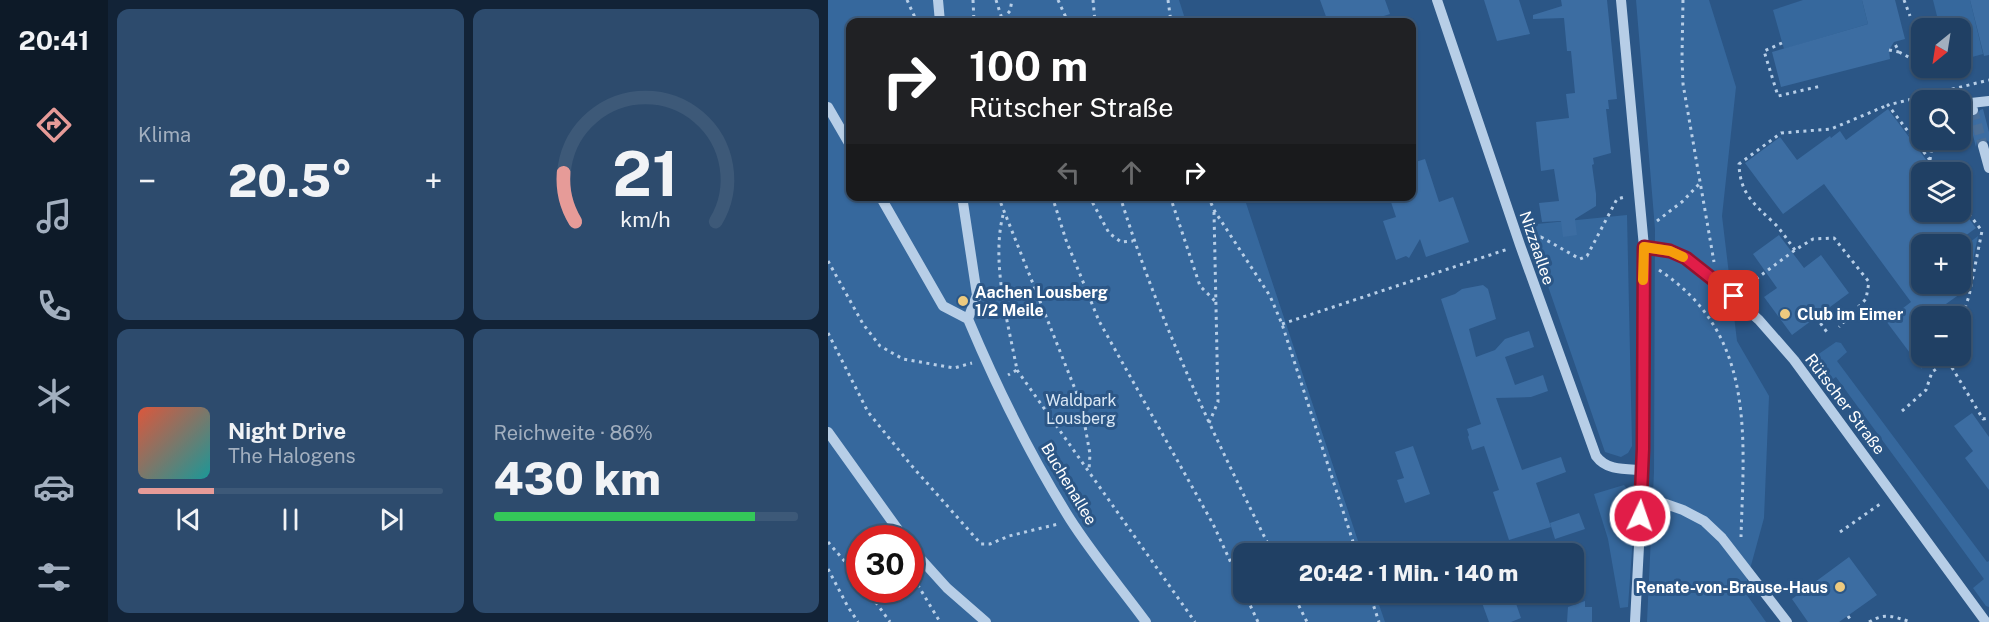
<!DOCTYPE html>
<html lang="de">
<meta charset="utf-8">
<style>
:root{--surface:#204064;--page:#2d4b6d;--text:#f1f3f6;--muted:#a2afbf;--line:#3d5978;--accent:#e69b98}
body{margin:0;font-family:"Public Sans",sans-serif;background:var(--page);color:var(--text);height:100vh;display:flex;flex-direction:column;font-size:22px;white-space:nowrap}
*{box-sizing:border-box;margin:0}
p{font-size:20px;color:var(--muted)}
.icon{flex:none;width:33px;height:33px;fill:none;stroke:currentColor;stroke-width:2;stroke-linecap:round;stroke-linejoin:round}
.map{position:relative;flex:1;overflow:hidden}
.sheet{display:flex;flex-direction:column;gap:9px;padding:9px;background:#122337;width:720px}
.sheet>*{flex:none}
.banner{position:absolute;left:18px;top:18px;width:570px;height:183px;border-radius:12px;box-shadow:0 2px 4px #0004,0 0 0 2px var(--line);background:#202124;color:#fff;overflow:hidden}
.needle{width:39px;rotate:210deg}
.fabs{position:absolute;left:1083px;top:18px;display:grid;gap:12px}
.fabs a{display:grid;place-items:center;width:60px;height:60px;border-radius:12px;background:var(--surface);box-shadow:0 2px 4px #0004,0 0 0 2px var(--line);font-size:30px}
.speed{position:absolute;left:18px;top:525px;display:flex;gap:12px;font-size:30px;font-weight:700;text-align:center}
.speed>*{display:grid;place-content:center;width:78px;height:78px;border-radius:50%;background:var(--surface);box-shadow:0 2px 4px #0004,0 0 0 2px var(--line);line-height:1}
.speed .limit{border:9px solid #d22;background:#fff;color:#111}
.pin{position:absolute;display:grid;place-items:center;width:51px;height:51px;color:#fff;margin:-26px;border-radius:12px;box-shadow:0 3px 9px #0006}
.me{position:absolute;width:66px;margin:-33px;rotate:3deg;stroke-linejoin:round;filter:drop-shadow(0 0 4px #0008)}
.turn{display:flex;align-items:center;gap:21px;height:126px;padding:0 24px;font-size:27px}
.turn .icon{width:78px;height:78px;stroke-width:2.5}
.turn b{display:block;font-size:42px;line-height:51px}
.lanes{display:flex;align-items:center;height:57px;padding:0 24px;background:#0003;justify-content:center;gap:30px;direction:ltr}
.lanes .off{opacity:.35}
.big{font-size:45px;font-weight:800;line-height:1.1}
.sheet .card{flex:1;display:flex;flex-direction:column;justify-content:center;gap:9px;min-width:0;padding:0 21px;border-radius:12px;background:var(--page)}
.sheet .dial{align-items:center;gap:0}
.dial svg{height:156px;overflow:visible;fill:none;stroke:var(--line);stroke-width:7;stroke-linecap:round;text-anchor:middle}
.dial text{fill:var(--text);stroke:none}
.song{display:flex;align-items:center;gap:18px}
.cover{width:72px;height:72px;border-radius:9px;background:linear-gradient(135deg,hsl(10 70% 55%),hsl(180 70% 35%))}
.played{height:6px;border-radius:3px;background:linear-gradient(90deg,var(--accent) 25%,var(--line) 25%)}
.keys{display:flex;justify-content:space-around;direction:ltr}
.heat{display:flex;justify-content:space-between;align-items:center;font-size:33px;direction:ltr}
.charge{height:9px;border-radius:4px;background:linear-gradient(90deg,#34c759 86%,var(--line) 0)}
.sheet .tiles{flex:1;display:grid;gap:9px;grid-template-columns:repeat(2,1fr)}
.trip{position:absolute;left:405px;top:543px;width:351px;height:60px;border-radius:12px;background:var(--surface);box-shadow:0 2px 4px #0004,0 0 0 2px var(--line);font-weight:800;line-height:60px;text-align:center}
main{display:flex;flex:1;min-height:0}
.dock{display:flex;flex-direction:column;width:108px;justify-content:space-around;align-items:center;background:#0d1a28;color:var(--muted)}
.dock .icon{width:42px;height:42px}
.dock .current{color:var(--accent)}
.dock b{font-size:27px;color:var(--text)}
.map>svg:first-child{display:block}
</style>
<main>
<nav class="dock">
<b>20:41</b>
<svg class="icon current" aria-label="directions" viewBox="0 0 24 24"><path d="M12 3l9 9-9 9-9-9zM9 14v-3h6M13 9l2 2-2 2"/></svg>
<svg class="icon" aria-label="music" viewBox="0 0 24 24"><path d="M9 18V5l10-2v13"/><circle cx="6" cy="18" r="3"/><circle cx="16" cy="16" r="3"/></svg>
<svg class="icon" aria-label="phone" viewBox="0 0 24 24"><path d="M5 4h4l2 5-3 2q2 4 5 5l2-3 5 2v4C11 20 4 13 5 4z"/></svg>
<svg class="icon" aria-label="climate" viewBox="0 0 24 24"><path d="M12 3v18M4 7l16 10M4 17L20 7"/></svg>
<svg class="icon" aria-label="car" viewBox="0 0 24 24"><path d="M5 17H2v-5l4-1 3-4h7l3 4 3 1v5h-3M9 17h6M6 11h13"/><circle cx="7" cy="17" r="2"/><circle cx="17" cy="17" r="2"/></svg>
<svg class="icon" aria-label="filters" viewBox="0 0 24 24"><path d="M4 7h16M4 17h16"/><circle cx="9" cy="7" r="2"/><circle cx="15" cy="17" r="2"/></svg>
</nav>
<section class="sheet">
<div class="tiles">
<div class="card"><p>Klima</p>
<div class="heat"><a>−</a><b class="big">20.5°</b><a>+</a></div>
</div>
<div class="card dial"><svg viewBox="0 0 100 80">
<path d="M14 69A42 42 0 1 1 86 69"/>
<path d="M14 69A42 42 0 0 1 8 44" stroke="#e69b98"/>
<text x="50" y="56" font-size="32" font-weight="700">21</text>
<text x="50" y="72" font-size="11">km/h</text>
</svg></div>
<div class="card">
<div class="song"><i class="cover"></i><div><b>Night Drive</b><p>The Halogens</p></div></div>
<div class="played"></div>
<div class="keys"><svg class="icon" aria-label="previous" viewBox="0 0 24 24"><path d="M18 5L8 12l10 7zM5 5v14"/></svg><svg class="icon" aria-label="pause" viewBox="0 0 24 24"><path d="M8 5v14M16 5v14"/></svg><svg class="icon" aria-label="next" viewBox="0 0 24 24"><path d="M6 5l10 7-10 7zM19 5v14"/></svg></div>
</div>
<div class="card"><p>Reichweite · 86%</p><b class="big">430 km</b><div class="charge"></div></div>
</div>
</section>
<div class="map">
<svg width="1161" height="622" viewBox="0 0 1161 622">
<rect width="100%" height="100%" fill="#2b5686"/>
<!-- green -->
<path fill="#36689d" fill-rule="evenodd" d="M0 0H351L358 22H22V196L416 197 534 553 416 554V592L547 593 557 622H0ZM32 538H82V590H32Z
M808 0H881L908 87 894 216 909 341 941 396 936 518 916 591 938 622H819L826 472 827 229Z
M975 0H1034L1040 24 956 49 945 10Z
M1105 0H1142L1155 54 1133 60 1132 28H1112Z
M799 215 804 446 800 453 793 457 777 452 699 225Z
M1150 236 1138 293 1131 284 1133 249Z
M1008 342 1013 343 1019 352 1009 361 1159 562 1161 561V607L1158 606 1145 588 1156 579 1008 377 996 385 981 366 982 360Z
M796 485 806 498 807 507 800 607 792 608 780 539 766 494Z"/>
<!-- building -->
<path fill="#3c6da2" d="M492 0H557L562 14 537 22H500Z
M656 0H691L702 34 669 41Z
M733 0H779L789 99 780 100 781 109H778L783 153 765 158 766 164 764 165 768 194V206L747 219 749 235 735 237 733 221 714 222 711 203 731 201 726 169 713 171 708 122 741 118 738 94 747 93 743 51H739L736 18 705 19V15L734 6Z
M1034 0H1067L1077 39 1066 42 1061 50 1062 59 953 87 944 52 1040 24Z
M1142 0H1161V55L1156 56Z
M1060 109 1099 161 1094 165V212H1136L1148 228 1126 244H1094V284H1124L1132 294 1101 316H1094V369L1058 321 1083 302 996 184 955 214 917 163 952 137 969 160 1002 136 1003 138 1012 131 1018 140Z
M1155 109 1161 132V142L1157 139H1152L1149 141 1148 147 1140 116 1148 117 1152 110Z
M597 159 611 202 625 197 641 242 598 257 592 239 581 258 578 256 568 260 555 221 568 217 561 196H584V163Z
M951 235 976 268 993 255 1021 293 964 335 936 297 949 288 925 254Z
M655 285 660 289 668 319 641 329 648 357 667 350 677 339 701 331 706 347 677 357 687 385 715 375 720 391 703 397 668 398 694 470 733 457 738 472 708 483 723 527 681 540 665 492 671 490 656 446 644 450 640 437 641 435 639 429 653 424 613 299 627 294 634 289Z
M1144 413 1161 437V490L1137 458 1145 451 1126 426Z
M585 446 602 494 577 503 569 480 576 478 567 452Z
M751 513 757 529 727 539 722 523Z
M1021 557 1049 595 1011 622H980L964 599Z
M650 592H684L693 618 683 622H661Z
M757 601V607H764V622H739L740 607Z"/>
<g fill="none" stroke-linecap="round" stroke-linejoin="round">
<!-- minor-tunnel -->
<path stroke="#4b6f98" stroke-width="10" stroke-dasharray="10 5" stroke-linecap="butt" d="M1145 110 1155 146"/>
<!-- path -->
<path stroke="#b7cee7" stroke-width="3" stroke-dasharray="3 4.5" stroke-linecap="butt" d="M79 0 89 22
M145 0 146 22
M168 0 175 22
M230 0 240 22
M265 0 267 22
M340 0 343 22
M855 0 854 58 855 84 886 262
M1076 0 1082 16
M175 19 182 11 184 0
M954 43 936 51 950 96 993 86
M1061 50 1071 52 1066 42
M1071 52 1088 61
M1119 100 1122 91
M1102 160 1105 140
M1111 172 1060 105 1161 80
M170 196 253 404 262 454 261 470
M224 196 238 240 271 321 385 524 416 591
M261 196 281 233 293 242 305 241
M292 196C330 320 387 438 445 554
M342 196 372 286 387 301
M380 196 386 210 442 296 454 324 529 554
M1132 202 1154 231 1141 296 1132 323
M175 215C163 263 180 322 189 370L180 375
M829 221 855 201 872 183
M706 240 713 237 752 259 759 256 789 199 797 197
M967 250C960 241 954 231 946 223 926 204 912 194 911 164L953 133 1003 129 1060 105
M0 261 35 324 52 346 75 359 126 368 144 363
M831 270C928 334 916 435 913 537
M916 288 967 250 985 239 1006 238 1041 282 1038 299 1011 327
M988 317 1001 335
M454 324 680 249
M0 333 40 412 83 465 153 544H162L181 536 230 524
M1120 361 1155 419 1161 418
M189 370 367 622
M1074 411 1098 390 1104 372 1120 361 1122 356
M381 423 390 402 386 212
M1012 532 1055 502
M0 542 32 579
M0 569 20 607 30 622
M82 572 112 622
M39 590 62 622
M416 592 430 622
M464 592 479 622
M541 592 551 622
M1020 616 1024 622
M1041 622C1058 612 1066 617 1083 622"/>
<!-- minor -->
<path stroke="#b7cee7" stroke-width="10" d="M110 0 112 22
M609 0 692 245 768 456C779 471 797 469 815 470
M793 0 816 247 815 470 807 622
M0 107 22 145
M1145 110 1143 103 1161 101
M1155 146 1161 168
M52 196 115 306 140 319
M134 196 149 295 140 319
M816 247 842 251 858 258 886 280 931 320 966 360 1158 622
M140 319C169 388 202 455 242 519 265 555 293 588 318 622
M0 432 76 538
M813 501 835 503 855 510 876 521 894 538 959 622
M82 547 119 588 158 622"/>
</g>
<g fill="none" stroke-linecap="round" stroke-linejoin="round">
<!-- route casing -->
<g stroke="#92132f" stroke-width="15">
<path id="route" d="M812 516 815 449 816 247 842 251 858 258 906 296"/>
</g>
<!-- route -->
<use href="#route" stroke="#e11d48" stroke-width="10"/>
<!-- slow -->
<path stroke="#f59e0b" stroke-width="10" d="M815 280 816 247 842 251 855 257"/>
</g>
<!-- markers -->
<g fill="#edca7f" stroke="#2b5686" stroke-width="2">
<circle cx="135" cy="301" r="6"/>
<circle cx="957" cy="314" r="6"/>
<circle cx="1012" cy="587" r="6"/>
</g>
<g text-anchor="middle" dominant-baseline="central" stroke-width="6" stroke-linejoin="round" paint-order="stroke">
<!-- street labels -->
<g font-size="16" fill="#fff" stroke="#2b5686">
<text transform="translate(709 248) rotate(71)">Nizzaallee</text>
<text transform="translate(1017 404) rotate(53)">Rütscher Straße</text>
<text transform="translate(241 484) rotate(59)">Buchenallee</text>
</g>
<!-- poi labels -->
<g font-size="16" font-weight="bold" fill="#fff" stroke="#2b5686" text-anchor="start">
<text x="147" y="292">Aachen Lousberg<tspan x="147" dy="18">1/2 Meile</tspan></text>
<text x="969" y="314">Club im Eimer</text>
<text x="1000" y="587" text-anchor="end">Renate-von-Brause-Haus</text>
</g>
<!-- park labels -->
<g font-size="16" fill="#dae8f6" stroke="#2b5686">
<text x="253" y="400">Waldpark<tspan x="253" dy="18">Lousberg</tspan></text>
</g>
</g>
</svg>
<div class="fabs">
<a><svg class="needle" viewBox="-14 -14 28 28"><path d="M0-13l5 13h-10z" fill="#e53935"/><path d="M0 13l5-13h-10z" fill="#a2afbf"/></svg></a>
<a><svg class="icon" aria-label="search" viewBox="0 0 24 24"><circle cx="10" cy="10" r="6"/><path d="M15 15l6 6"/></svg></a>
<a><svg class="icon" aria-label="layers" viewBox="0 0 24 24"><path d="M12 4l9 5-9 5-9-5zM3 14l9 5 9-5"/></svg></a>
<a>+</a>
<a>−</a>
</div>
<div class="speed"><div class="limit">30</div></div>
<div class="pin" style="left:906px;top:296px;background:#d93025"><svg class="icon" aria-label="arrive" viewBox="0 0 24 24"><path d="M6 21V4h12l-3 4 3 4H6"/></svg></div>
<svg class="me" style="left:812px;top:516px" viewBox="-20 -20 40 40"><circle r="17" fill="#e11d48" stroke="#fff" stroke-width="3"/><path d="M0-11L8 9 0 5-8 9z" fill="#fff"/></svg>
<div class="trip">20:42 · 1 Min. · 140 m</div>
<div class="banner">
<div class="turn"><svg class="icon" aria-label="right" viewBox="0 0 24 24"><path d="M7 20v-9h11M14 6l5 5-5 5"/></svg><div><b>100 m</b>Rütscher Straße</div></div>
<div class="lanes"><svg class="icon off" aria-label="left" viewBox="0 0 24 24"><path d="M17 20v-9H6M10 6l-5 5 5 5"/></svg><svg class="icon off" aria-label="ahead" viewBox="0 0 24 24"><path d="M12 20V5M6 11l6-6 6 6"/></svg><svg class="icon" aria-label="right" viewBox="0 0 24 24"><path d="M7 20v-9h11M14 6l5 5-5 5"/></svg></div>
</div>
</div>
</main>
